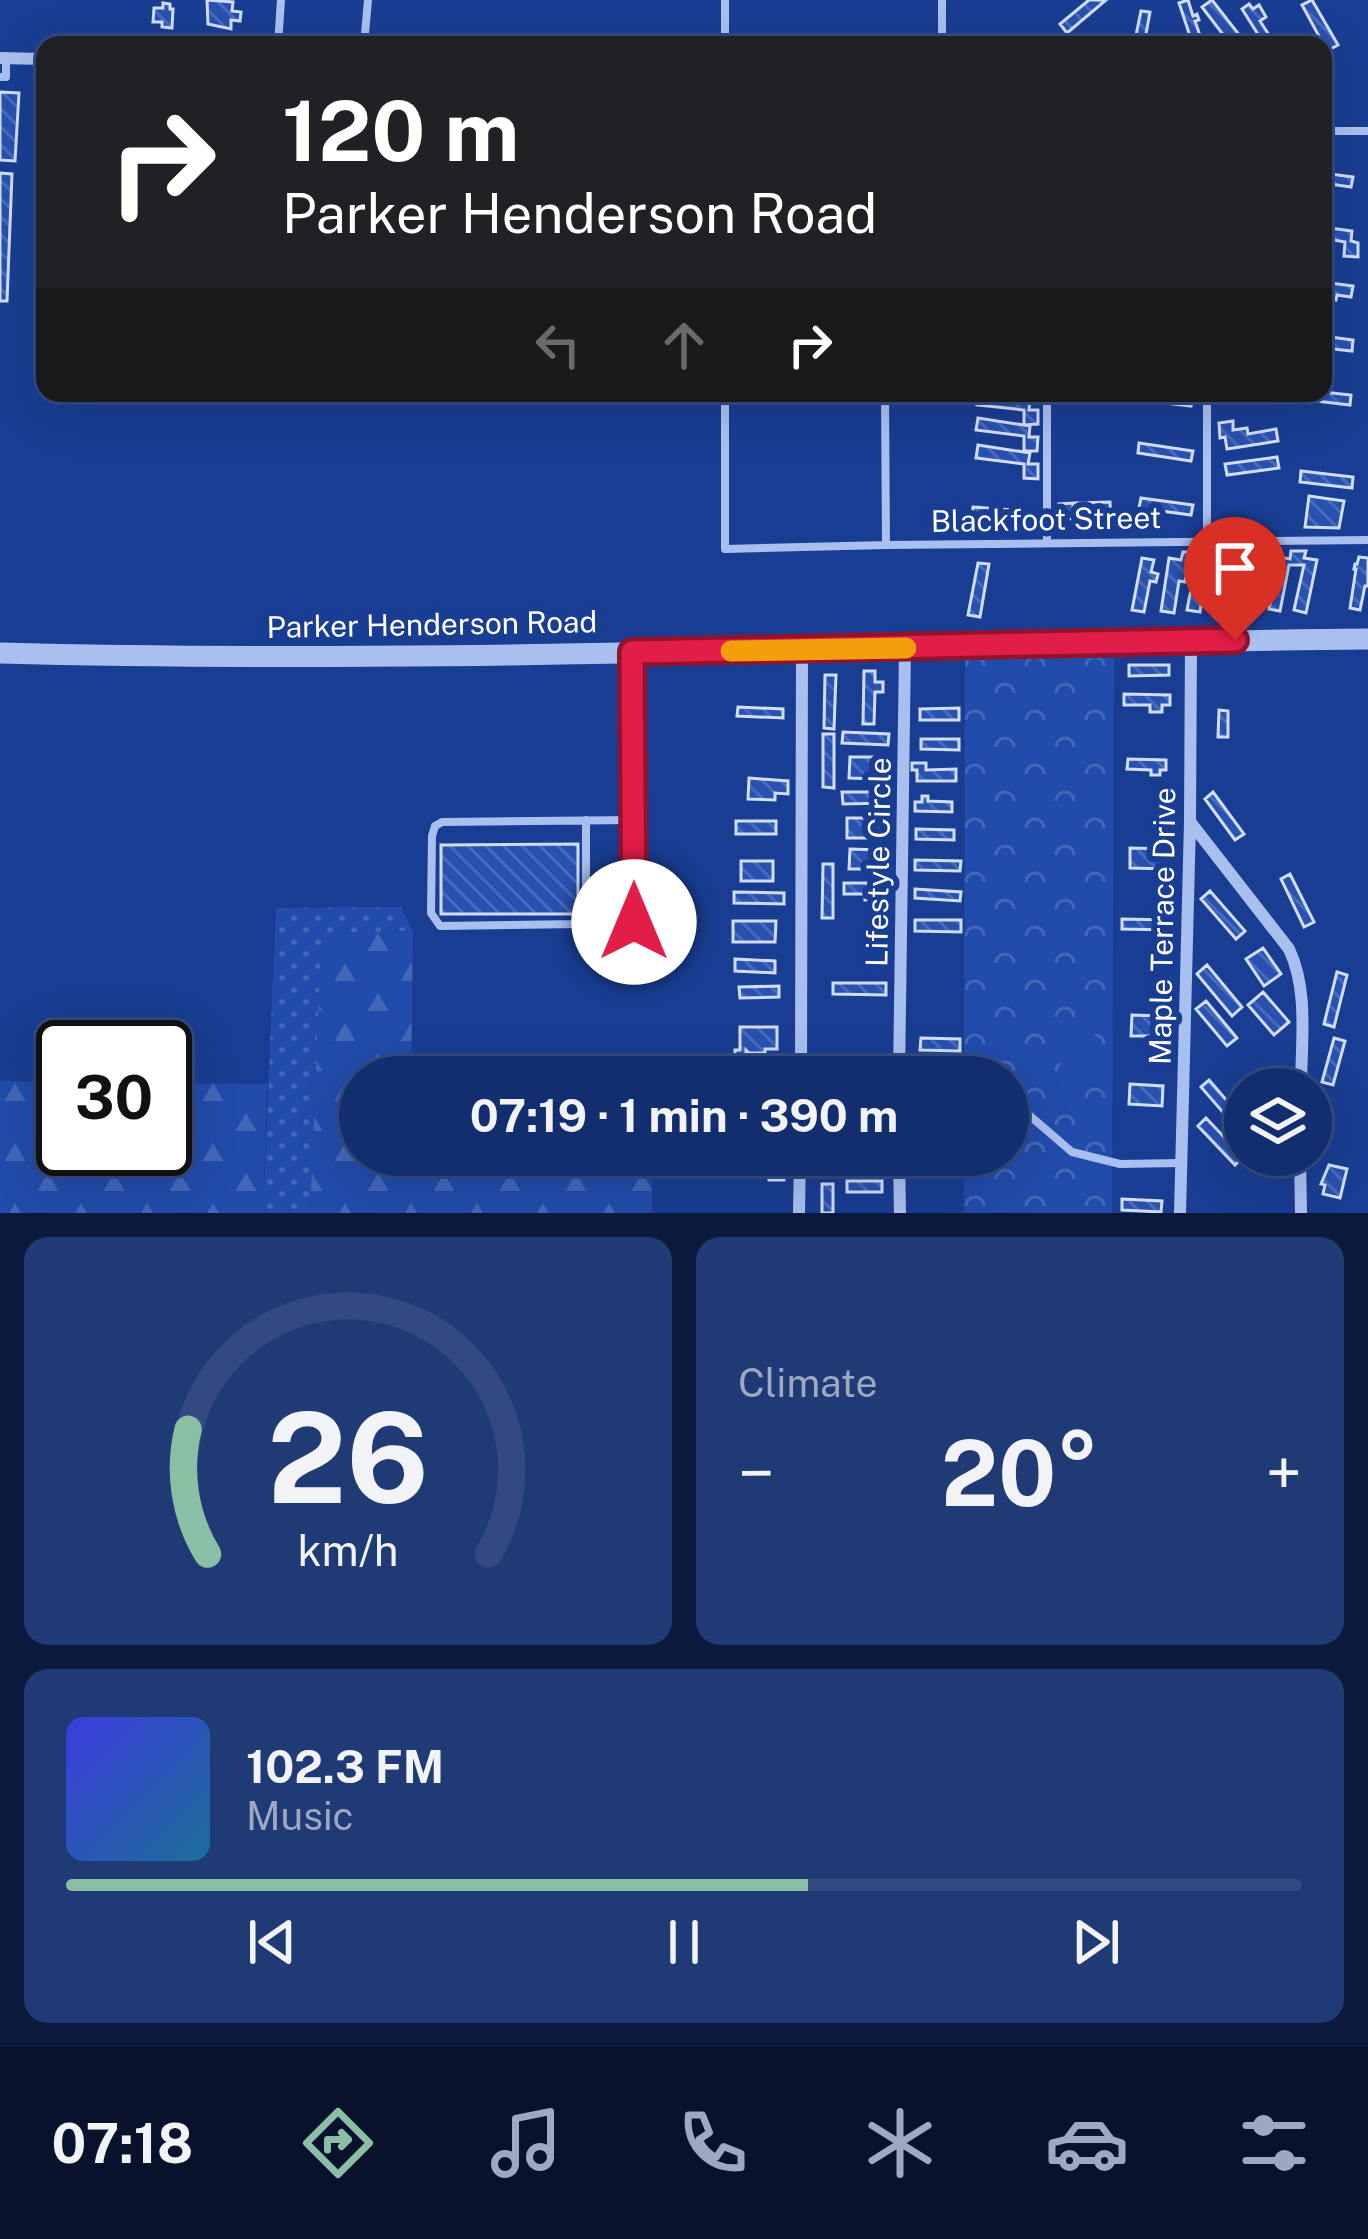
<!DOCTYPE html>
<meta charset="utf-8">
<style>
:root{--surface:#132e6e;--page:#203a76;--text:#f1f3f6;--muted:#9da8c2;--line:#324a81;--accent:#8abfa5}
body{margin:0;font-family:"Public Sans",sans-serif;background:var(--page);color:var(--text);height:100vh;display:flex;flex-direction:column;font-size:45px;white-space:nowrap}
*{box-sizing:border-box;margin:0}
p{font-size:39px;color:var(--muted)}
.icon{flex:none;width:66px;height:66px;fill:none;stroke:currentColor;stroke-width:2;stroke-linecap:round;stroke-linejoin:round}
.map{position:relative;height:1213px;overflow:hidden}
.sheet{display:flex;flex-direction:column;gap:24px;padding:24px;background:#0a193c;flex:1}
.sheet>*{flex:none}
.top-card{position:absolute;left:36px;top:36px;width:1296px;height:366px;border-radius:24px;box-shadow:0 12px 48px #0002,0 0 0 3px var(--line);background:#202124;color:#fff;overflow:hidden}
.tools{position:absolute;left:1224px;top:1068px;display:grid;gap:24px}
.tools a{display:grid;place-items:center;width:108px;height:108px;border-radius:50%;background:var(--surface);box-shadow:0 12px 48px #0002,0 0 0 3px var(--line);font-size:60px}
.speed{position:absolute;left:36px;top:1020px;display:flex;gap:24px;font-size:60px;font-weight:700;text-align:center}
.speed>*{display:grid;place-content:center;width:156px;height:156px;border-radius:50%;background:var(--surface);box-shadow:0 12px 48px #0002,0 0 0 3px var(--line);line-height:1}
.speed .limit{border:6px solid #111;border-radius:18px;background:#fff;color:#111}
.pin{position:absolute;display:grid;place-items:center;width:102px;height:102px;color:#fff;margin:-123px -51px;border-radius:50% 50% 50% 0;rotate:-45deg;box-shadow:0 0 12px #0007}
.pin .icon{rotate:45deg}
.me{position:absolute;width:132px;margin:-66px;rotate:0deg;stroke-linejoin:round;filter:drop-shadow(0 0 9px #0008)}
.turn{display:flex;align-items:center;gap:42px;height:252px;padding:0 48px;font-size:54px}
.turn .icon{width:156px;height:156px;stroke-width:2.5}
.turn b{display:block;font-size:84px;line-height:102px}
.lanes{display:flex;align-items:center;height:114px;padding:0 48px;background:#0003;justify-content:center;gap:60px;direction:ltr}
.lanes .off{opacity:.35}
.big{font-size:90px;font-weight:700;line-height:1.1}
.sheet .tile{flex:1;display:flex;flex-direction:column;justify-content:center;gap:18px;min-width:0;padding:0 42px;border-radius:24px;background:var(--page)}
.sheet .dial{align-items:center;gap:0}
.dial svg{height:312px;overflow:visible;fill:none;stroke:var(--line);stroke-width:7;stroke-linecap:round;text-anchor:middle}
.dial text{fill:var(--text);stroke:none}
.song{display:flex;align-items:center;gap:36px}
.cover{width:144px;height:144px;border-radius:18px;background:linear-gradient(135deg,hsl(240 70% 55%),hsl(200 70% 35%))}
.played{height:12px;border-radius:6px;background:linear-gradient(90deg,var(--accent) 60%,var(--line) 60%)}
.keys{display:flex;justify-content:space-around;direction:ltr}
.heat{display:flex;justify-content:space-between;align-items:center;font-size:66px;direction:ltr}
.sheet .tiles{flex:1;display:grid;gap:24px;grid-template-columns:1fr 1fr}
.tile:last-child{grid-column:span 2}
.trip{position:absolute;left:339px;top:1056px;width:690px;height:120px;border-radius:60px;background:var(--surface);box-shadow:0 12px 48px #0002,0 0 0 3px var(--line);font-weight:700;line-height:120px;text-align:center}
.menu{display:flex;height:192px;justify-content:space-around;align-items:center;background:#08122c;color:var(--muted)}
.menu .icon{width:84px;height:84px}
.menu .active{color:var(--accent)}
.menu b{font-size:54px;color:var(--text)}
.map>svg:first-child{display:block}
</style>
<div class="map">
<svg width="1368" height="1213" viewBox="0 0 1368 1213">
<defs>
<pattern id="grass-dots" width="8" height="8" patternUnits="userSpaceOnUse" patternTransform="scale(3)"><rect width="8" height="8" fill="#224cab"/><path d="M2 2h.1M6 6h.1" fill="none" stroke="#4367b8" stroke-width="1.8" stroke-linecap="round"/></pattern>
<pattern id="forest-firs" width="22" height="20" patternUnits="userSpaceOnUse" patternTransform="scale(3)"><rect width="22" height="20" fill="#224cab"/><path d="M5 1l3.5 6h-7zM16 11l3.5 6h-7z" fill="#4367b8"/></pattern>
<pattern id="park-crowns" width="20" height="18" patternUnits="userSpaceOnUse" patternTransform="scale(3)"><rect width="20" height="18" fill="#224cab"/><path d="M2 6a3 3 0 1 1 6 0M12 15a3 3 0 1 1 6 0" fill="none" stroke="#4367b8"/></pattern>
<pattern id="building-back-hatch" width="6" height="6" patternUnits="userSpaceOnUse" patternTransform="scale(3)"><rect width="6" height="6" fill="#2851b0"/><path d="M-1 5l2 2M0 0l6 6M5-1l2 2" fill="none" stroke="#486bbc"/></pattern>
</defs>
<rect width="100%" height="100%" fill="#193d92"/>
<!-- grass -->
<path fill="url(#grass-dots)" d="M401 907 413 931 322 933 310 1213H263L276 908Z"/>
<!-- forest -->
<path fill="url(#forest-firs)" d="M413 931 411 1077H360V1155H652V1213H310L322 933Z
M0 1081 63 1082V1149H165V1083L267 1084 263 1213H0Z"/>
<!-- park -->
<path fill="url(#park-crowns)" d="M965 658H1114L1112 1213H964V1155H1008V1077H964Z"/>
<!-- pitch -->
<path fill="#224cab" d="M1060 1018H1095V1078H1060Z"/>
<!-- building -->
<path fill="url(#building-back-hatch)" stroke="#d0ddfb" stroke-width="3" d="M207 0 233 2 232 11 241 12 240 21 231 20V29L208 24Z
M1089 0H1106L1067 33 1060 24Z
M1188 0 1193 16 1197 14 1199 20 1195 21 1203 44 1200 45H1194L1187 34 1189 33 1179 3Z
M1212 0 1244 41 1239 45H1231L1202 7Z
M1312 0 1338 45 1327 51 1302 5Z
M163 3 170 4V9H173L172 28 162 27V22H153L154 8H163Z
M1249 4 1253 9 1259 5 1266 17 1260 21 1269 35 1261 39 1242 9Z
M1141 11 1150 12 1144 45H1134Z
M0 92 19 93 15 161 0 160Z
M0 173 12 174 7 301H0Z
M1323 173 1353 177 1351 187 1323 183Z
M1323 227 1352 231 1351 241 1358 243V257L1344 256 1345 242 1323 238Z
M1323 282 1353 286 1351 297 1337 295 1336 300 1328 299V294L1323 293Z
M1323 336 1353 340 1352 351 1323 348Z
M1323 392 1351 395 1350 405 1299 399 1300 393Z
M978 393 1030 399 1029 410H1038V424L1024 425V410L977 405Z
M1140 393 1193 396 1191 406 1139 400Z
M978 418 1030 426 1029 437H1038L1037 451H1024V436L976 430Z
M1233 421V430L1247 428 1248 434 1276 429 1278 441 1227 449 1225 437 1220 438 1219 423Z
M1139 443 1193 451 1191 461 1138 453Z
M978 445 1030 453 1028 464H1038V479L1024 478V464L976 458Z
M1277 457 1279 468 1227 475 1225 464Z
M1301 471 1353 477 1352 488 1300 482Z
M1309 496 1344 501 1339 528 1305 527Z
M1141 498 1193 505 1191 515 1139 508Z
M1110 502 1111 524 1078 525V521H1072L1071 518 1060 519 1059 504 1073 503V507H1076V503Z
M973 507 1027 511 1026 522 972 517Z
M1291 551H1306L1304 558 1317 560 1306 613 1294 610 1304 565H1289L1280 611 1269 609 1280 557 1290 559Z
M1183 552H1197L1195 567 1188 566 1185 582 1179 581 1174 613 1161 611 1169 558 1181 560Z
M1209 552H1224L1222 567 1207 566 1200 612 1187 610 1197 558 1207 559Z
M1359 557 1368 558V586H1365L1360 610 1350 608 1356 569H1354L1355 564H1357Z
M1142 558 1154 560 1151 572 1158 574 1156 582 1150 581 1144 612 1132 610Z
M978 563 989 564 980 617 968 615Z
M1129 665H1169V675L1129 676Z
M864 671H875V682H883V692H875L874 724H863Z
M825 675H836L834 729 824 728Z
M1124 694 1170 695V705H1162V712H1150V705H1124Z
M738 707 783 709V718L737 716Z
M959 708V720H920V709Z
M1219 710 1228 711V737H1218Z
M843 732 889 734 888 745 842 743Z
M823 734H834V788L823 787Z
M921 739H959V750L921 749Z
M850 757H879L878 779 849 778Z
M1128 759 1166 760V770H1160V775H1151V770L1127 769Z
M912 763H926V770L956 769V781H917V770H912Z
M749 778 788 781V794L775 793V800L748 799Z
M842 792H889V803L843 804Z
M1213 792 1244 834 1235 840 1205 799Z
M922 796H928V801L952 802V812L915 811V802H922Z
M847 818H878V838H847Z
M736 821H776V834H736Z
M916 829 954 830V840L916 839Z
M578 844V914H441V845Z
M1130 848 1170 849V869L1130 868Z
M850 849 878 850V869H849Z
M915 860 961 861 960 871 915 870Z
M741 861H773V881H741Z
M823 864H833V918H822Z
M1290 874 1314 922 1304 927 1281 879Z
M844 883H883V894H871V900H865V894H844Z
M915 889 961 892 960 901 915 898Z
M1210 891 1245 931 1236 939 1201 899Z
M734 892 784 893V904L734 903Z
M1122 919 1170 920V930L1122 929Z
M915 920H961V932L915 931Z
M733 921H776L775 942H733Z
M1263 948 1281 974 1264 986 1246 959Z
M735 959 775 961V973L735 971Z
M1207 965 1242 1007 1232 1016 1197 974Z
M1337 972 1347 975 1334 1027 1324 1024Z
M833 983H886V995L833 994Z
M779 986V997L740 998 739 987Z
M1263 992 1289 1022 1274 1035 1248 1005Z
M1206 1001 1237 1038 1227 1046 1196 1009Z
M1132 1015 1160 1016 1159 1036H1131Z
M740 1027H777V1049H765V1053H749L746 1050V1058H735V1050H740Z
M921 1038 960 1039V1051L920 1050Z
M1334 1038 1345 1041 1333 1085 1322 1082Z
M1209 1080 1235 1110 1227 1117 1201 1087Z
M1130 1084 1163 1086 1162 1106 1129 1104Z
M1206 1118 1243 1157 1235 1165 1198 1126Z
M734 1155H785L784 1180H769V1167H734Z
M844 1155H877L876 1171H843Z
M915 1158H961V1169H916Z
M1329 1165 1347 1169 1340 1198 1323 1194 1325 1185 1321 1184Z
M847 1181H882V1192H847Z
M822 1184H833V1213H822Z
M1122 1199 1162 1201 1161 1212 1122 1210Z"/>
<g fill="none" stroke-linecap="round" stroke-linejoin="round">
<!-- service -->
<path stroke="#a9bfef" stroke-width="8" d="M725 0V45
M942 0V45
M278 45 281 0
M364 45 368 0
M0 77H6V59
M1323 131H1368
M725 393V549L886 545 1368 540
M885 393 886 545
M1047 393V543
M1207 393V541
M586 820V921L580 924 440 926 431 913 432 836 435 826 442 822 633 820
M586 921 634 922
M900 1070 961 1069 974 1077
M1008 1097 1072 1152 1120 1164 1181 1163"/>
<!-- minor -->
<path stroke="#a9bfef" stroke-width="12" d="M0 58 45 59
M632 652 634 922
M1191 823 1289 949C1309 991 1301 1043 1301 1089
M801 1077 802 650
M899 1077 905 648
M899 1155 900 1213
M1300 1155 1301 1213
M799 1213 800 1155
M1180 1213 1190 822 1191 641"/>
<!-- tertiary -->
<path stroke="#a9bfef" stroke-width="21" d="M0 653C456 665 912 643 1368 639"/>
</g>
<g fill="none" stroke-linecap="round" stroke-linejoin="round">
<!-- route casing -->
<g stroke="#92132f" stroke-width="30">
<path id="route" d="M634 922 632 652 1235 640"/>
</g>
<!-- route -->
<use href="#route" stroke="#e11d48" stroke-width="21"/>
<!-- slow -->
<path stroke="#f59e0b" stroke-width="21" d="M731 651 906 648"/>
</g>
<g text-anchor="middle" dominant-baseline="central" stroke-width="12" stroke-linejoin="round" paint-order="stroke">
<!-- street labels -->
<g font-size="30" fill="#fff" stroke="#193d92">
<text transform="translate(1046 519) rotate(-1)">Blackfoot Street</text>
<text transform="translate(432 624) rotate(-1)">Parker Henderson Road</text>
<text transform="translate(878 862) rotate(-89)">Lifestyle Circle</text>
<text transform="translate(1162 926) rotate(-89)">Maple Terrace Drive</text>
</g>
</g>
</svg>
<div class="tools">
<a><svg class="icon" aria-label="layers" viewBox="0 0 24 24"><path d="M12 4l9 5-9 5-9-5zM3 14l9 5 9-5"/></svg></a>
</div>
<div class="speed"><div class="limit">30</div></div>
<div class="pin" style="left:1235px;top:640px;background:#d93025"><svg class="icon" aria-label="arrive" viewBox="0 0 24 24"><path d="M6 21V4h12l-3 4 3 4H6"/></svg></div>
<svg class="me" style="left:634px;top:922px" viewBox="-20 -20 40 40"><circle r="19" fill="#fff"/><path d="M0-13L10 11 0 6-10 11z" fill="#e11d48"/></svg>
<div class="trip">07:19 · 1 min · 390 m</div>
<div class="top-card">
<div class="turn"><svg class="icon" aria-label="right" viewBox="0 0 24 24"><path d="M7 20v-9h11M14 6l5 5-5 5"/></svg><div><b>120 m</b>Parker Henderson Road</div></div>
<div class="lanes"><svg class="icon off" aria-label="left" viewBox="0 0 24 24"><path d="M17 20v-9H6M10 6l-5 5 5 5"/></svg><svg class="icon off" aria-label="ahead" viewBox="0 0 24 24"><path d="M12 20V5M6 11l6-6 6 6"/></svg><svg class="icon" aria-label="right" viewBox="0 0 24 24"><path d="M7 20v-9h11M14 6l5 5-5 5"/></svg></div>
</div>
</div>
<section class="sheet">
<div class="tiles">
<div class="tile dial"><svg viewBox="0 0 100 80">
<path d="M14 69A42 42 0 1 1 86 69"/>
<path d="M14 69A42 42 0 0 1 9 37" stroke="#8abfa5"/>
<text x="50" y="56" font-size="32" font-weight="700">26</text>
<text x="50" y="72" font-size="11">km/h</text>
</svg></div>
<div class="tile"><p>Climate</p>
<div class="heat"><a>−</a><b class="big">20°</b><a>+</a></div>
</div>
<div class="tile">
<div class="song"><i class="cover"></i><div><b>102.3 FM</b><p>Music</p></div></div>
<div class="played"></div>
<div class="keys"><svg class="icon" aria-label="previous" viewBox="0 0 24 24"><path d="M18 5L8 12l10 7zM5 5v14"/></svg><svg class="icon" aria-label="pause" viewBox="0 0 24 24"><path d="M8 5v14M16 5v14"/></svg><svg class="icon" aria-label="next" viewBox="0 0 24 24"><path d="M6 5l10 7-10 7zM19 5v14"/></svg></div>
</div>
</div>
</section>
<nav class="menu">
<b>07:18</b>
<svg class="icon active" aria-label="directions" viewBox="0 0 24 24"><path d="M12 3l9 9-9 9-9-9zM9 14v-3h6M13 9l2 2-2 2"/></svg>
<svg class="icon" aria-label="music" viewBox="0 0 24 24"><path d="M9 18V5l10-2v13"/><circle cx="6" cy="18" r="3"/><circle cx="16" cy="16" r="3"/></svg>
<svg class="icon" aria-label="phone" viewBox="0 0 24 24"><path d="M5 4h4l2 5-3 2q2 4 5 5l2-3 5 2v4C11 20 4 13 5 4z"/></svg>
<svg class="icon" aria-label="climate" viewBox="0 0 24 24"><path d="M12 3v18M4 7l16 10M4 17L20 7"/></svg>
<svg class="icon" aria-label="car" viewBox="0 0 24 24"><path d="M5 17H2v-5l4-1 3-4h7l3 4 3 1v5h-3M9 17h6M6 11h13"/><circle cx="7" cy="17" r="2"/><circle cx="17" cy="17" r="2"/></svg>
<svg class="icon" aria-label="filters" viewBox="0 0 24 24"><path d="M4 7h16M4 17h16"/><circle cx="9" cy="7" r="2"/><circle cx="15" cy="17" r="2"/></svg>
</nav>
